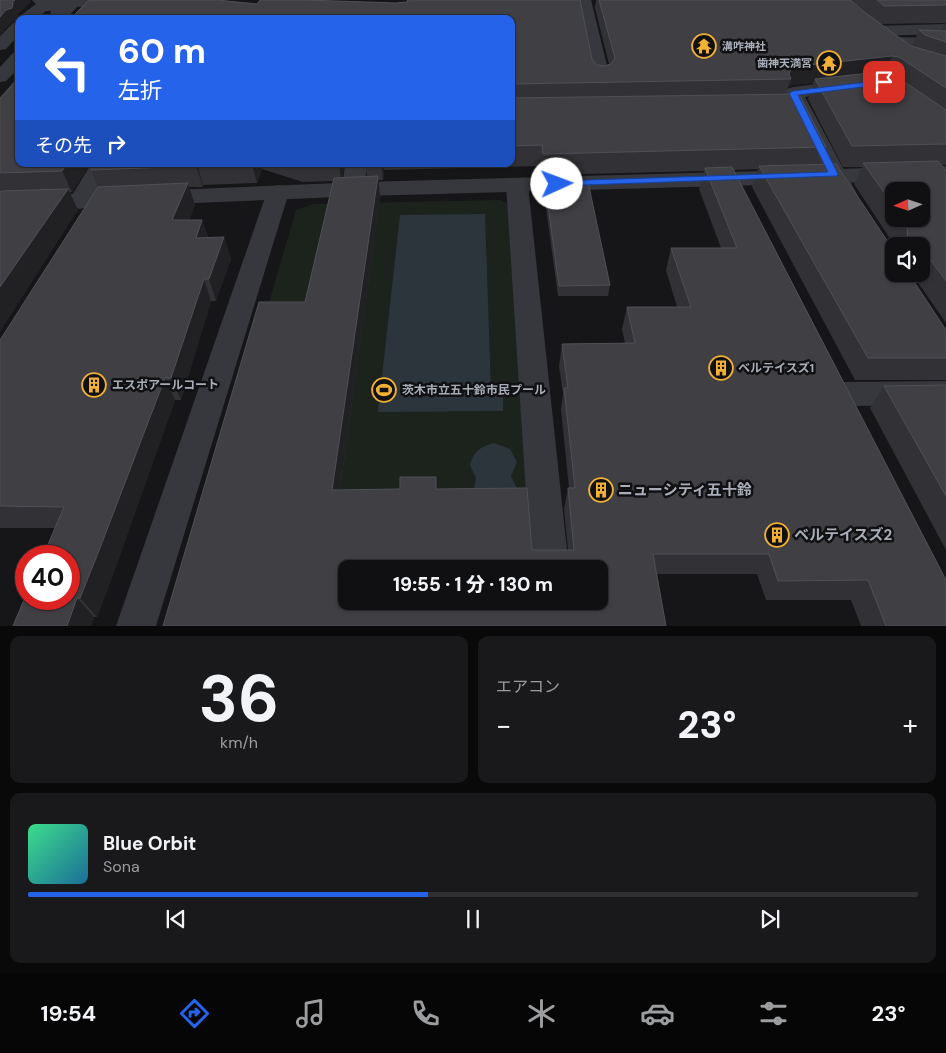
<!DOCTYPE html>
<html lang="ja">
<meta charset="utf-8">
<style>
:root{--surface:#101012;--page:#19191b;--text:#f1f3f6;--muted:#9c9d9f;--line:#303032;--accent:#2563eb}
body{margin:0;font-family:"DM Sans","Noto Sans JP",sans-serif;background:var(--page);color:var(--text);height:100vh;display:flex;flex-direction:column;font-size:19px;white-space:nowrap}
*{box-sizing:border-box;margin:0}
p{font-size:16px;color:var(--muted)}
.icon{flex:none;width:28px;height:28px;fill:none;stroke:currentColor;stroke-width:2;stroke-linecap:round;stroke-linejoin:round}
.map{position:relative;height:626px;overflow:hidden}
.sheet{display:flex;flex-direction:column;gap:10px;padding:10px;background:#09090a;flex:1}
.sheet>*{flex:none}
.banner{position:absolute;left:15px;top:15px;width:500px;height:152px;border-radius:10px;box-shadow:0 1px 4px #0004,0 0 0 1px var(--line);background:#2563eb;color:#fff;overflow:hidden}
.needle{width:32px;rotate:267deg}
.controls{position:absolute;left:885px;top:182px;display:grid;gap:10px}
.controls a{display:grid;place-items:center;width:45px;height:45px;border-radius:10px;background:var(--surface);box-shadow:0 1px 4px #0004,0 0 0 1px var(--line);font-size:25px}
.speed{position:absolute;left:15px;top:545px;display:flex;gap:10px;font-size:25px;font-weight:700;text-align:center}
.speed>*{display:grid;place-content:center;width:65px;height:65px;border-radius:50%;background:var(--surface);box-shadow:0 1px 4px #0004,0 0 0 1px var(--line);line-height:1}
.speed .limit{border:8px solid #d22;background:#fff;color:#111}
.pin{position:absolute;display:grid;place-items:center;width:42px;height:42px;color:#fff;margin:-21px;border-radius:10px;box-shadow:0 2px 8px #0006}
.me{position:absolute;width:55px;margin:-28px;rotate:88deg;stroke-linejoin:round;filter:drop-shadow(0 0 4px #0008)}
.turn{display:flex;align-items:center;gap:18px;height:105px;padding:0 20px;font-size:22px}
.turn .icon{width:65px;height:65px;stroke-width:2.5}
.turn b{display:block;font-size:35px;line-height:42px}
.then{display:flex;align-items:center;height:48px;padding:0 20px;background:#0003;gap:10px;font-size:19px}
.big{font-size:38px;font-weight:800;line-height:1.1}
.sheet .widget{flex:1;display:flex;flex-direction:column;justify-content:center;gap:8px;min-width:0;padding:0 18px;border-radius:10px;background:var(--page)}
.sheet .dial{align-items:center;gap:0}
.dial b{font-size:65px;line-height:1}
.song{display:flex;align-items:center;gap:15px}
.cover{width:60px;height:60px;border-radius:8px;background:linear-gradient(135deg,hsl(150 70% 55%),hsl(200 70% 35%))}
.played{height:5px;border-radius:2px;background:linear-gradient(90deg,var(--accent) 45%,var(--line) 45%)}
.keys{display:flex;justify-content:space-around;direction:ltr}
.heat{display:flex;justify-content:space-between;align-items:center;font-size:28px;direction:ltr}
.sheet .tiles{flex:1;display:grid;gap:10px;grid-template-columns:1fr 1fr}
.widget:last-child{grid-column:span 2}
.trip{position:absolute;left:338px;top:560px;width:270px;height:50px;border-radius:10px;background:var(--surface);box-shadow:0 1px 4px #0004,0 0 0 1px var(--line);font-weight:800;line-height:50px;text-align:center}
.dock{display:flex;height:80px;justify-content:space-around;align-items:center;background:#060607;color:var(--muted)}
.dock .icon{width:35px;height:35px}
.dock .selected{color:var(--accent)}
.dock b{font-size:22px;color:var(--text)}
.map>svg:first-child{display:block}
</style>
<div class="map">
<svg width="946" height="626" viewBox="0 0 946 626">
<rect width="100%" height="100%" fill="#161618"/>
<!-- green -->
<path fill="#1c231d" d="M500 200 510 205 539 569H346V601L174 626 296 210 313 204Z"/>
<!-- water -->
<path fill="#2c353c" d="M485 214 491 392 503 393V411L378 412 400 215Z
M494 443 510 449 517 462 511 476 517 488 509 499 474 489 476 478 470 465C474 451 480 447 494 443Z"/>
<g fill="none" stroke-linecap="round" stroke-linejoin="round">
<!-- pedestrian -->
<path fill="#37383d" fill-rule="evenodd" d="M889 37 946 38V48L883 46 881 42 883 38Z"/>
<!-- minor -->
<path fill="#37383d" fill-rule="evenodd" d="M32 0H116L128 2 131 5 128 8 123 10 70 6 68 11H46L36 19 19 20 20 16 36 4Z
M550 0H591L610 78 607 82 601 83 595 82 592 78 578 7 553 3Z
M19 21V35L6 49 0 50V36L13 23Z
M946 24V34L872 36 866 34 864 31 866 28 872 26Z
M849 80 856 82 858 86 856 90 805 97 858 196 855 201 847 203 839 201 836 196 784 93 786 89 793 87Z
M91 164H113L88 207 80 209 72 207 68 202Z
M345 164H367L364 190 361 195 353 197 345 195 342 190Z
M517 178 525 180 528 185 569 569H531L506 185 509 180Z
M278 185 286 187 289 192 156 626H116L267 192 270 187Z
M946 381V405L845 406 834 402 830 394 834 386 845 382Z
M534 601H573L575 626H535Z"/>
<!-- tertiary -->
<path fill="#37383d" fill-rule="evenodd" d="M19 52V68L6 81 0 82V67L13 53Z
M946 166V180L363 196 0 211V197L363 182Z"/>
<!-- tertiary-bridge -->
<path stroke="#37383d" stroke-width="17" d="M59 14 72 0"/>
</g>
<!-- wall -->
<path fill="#323236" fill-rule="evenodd" d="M92 0H217L257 4 260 0H305L396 3 407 2V0H580L592 59 597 65 604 66 609 64 595 8 596 0H851L864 12 852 0H946V165H941L946 172V323L912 274H921V246H895L854 184 862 167H843L808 99 813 83 792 85 788 87 785 94H799L826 147 819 164H836L894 251V274H909L946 330V380H855L752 187 758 169 734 170 946 580V626H861L851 600H766L757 574H657L666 626H163L259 302H305L333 181 303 182 262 169 257 183 203 185V187H189L195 205 189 220H202L208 237H224L231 259 216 301H211L181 400H175L115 569 97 617H94L91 626H13L26 595V599H69V556H43L55 528H0V340L98 187 91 170 94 164H345L342 177H367L365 164H511V19H70L88 1H91ZM945 23 941 31 919 30 912 46 881 24ZM540 166 542 175 704 171 699 189 721 248H671L666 270 677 307H627L622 329 625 343 562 344 559 366 563 394 561 410 569 488H568L564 509 568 550H532L527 488 436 489V477H400V489L340 490 380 197 378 180H383L384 170ZM894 191H921V219H894ZM346 569H599V601H574L575 608 536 609V601H346Z
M0 98 19 164H90L72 192H70L78 210 0 190Z
M545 183 610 285 608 296H558L544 193Z
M946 385V550L870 408 884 386Z"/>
<!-- shaded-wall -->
<path fill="#212124" d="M15 0H30L31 2 18 14V15L17 20 12 22 0 35V17Z
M892 56 884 75 815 79 813 83 792 85 788 87 791 79H787L791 69 799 66Z
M67 164H90L72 192 62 171Z
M197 164 203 185V187L196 166Z
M252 164H261L262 169 257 183Z
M339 164H345L341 181Z
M381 164H384V170L383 180Z
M378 176 380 197 337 511 332 490Z
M188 183 195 205 180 243 172 220Z
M68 189 78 210 0 332V287Z
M202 220 209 242 196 238Z
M224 237 231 259 216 301 209 279Z
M204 279 211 301 181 400 171 378Z
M165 378 175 400 115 569 97 617 80 598Z
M77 598 94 617 91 626H67Z"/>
<!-- building -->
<path fill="#3f3f44" stroke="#4f5156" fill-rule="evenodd" d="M0 0H15L12 3H13L12 8 6 10 0 17Z
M92 0H217L257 4 260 0H305L396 3 408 2 407 0H580L592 59 597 65 604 66 611 64 615 58 599 0H851L863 11 911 46 946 56V88L899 57 892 56 799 66 791 69 789 74 791 79 511 84V19H70L88 1H91Z
M877 0H946V5L884 6Z
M919 30 946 31V42L925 35Z
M888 71 946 110V144L852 146 815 79Z
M19 77V164H67L62 171 0 173V98Z
M799 94 826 147 543 154 542 145 511 146V98Z
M938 161 946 171V281L924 251H921V246H908L907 225 902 219H921V191H894V206L863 163Z
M94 164H197L196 166 91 170Z
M836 164 894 251V274H909L946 330V358H868L759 166Z
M732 167 946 580V626H886L868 580 778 581 769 554H653L666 626H163L259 302H305L334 178 378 176 332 490 400 489V477H436V489L527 488 532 550H574L568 488H575L564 388H568L562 344 635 343 627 307H691L671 248H737L705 168ZM346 569H599V601H580L581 608 536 609V601H346Z
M588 182 610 285 559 286 545 183Z
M188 183 172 220H202L196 238 224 237 209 279H204L171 378H165L100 548 80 598H77L67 626H13L26 595V599H69V556H43L64 507 0 506V340L98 187Z
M68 189 0 287V191Z
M946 385V496L884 386Z"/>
<!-- route -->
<path fill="#2563eb" stroke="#184099" d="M884 80 888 82 887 84 798 95 838 174 837 176 557 186 552 184 557 181 828 172 789 93 793 91Z"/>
<!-- icons -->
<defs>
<g id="temple-ring" transform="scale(1.25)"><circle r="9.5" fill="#111113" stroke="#f2b134" stroke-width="1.5"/><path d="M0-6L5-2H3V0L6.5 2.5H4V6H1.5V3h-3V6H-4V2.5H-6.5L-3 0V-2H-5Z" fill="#f2b134"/></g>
<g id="building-ring" transform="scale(1.25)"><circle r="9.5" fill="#111113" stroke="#f2b134" stroke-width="1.5"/><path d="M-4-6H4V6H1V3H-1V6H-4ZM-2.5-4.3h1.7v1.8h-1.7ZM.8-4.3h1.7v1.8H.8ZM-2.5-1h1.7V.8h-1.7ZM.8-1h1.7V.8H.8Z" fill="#f2b134"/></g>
<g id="stadium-ring" transform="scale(1.25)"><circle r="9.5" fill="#111113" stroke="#f2b134" stroke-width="1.5"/><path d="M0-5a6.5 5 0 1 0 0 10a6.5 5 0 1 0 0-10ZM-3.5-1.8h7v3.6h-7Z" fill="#f2b134"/></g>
</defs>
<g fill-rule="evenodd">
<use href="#temple-ring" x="704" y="46"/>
<use href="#temple-ring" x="829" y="63"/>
<use href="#building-ring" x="721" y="368"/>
<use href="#building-ring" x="94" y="385"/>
<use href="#stadium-ring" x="384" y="390"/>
<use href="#building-ring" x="601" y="490"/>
<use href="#building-ring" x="777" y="535"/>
</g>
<g text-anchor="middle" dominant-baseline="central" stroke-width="5" stroke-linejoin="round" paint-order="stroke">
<!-- far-poi labels -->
<g font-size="11" font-weight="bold" fill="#a8adb8" stroke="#111113" text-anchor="start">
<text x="722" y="46">溝咋神社</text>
<text x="812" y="63" text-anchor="end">歯神天満宮</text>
</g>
<!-- poi labels -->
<g font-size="12" font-weight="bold" fill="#a8adb8" stroke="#111113" text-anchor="start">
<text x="738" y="368">ベルテイスズ1</text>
<text x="112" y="385">エスポアールコート</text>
<text x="402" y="390">茨木市立五十鈴市民プール</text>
</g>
<!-- near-poi labels -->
<g font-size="15" font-weight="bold" fill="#a8adb8" stroke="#111113" text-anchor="start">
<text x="618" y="490">ニューシティ五十鈴</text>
<text x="794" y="535">ベルテイスズ2</text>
</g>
</g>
</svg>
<div class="controls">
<a><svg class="needle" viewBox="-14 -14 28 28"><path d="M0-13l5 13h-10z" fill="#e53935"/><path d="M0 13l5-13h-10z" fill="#9c9d9f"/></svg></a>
<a><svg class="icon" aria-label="sound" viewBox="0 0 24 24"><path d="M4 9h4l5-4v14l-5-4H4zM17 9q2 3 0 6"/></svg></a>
</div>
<div class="speed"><div class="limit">40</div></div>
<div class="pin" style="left:884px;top:82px;background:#d93025"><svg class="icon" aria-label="arrive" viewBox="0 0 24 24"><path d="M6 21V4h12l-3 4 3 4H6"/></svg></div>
<svg class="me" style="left:557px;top:184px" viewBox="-20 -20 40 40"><circle r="19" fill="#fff"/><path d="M0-13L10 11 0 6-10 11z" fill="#2563eb"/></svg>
<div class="trip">19:55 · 1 分 · 130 m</div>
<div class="banner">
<div class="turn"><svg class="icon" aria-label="left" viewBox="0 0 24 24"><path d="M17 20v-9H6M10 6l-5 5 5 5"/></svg><div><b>60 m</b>左折</div></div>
<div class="then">その先<svg class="icon" aria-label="right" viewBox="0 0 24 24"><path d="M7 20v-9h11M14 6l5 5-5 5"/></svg></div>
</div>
</div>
<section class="sheet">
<div class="tiles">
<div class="widget dial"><b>36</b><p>km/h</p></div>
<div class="widget"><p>エアコン</p>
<div class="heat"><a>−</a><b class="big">23°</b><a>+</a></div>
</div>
<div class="widget">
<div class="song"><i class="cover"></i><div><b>Blue Orbit</b><p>Sona</p></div></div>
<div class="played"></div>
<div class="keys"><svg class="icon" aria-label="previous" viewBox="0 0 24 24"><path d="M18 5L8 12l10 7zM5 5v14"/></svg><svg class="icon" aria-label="pause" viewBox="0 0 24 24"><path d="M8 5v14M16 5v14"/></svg><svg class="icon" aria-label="next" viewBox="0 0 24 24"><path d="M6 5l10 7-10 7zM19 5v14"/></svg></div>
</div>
</div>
</section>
<nav class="dock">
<b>19:54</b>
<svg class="icon selected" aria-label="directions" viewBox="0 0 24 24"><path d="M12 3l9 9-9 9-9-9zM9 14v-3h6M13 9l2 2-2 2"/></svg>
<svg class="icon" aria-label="music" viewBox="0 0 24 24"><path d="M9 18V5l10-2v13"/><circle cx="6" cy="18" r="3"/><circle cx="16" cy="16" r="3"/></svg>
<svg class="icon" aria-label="phone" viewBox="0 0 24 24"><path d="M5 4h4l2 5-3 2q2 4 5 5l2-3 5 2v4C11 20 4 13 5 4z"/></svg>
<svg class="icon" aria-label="climate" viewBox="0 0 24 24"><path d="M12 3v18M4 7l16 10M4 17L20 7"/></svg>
<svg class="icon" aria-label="car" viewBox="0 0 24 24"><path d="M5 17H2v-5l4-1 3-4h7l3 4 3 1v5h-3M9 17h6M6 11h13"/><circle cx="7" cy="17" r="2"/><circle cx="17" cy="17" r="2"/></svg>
<svg class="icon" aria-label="filters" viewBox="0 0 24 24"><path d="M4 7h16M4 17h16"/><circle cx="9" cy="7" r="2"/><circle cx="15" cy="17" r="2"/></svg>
<b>23°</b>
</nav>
